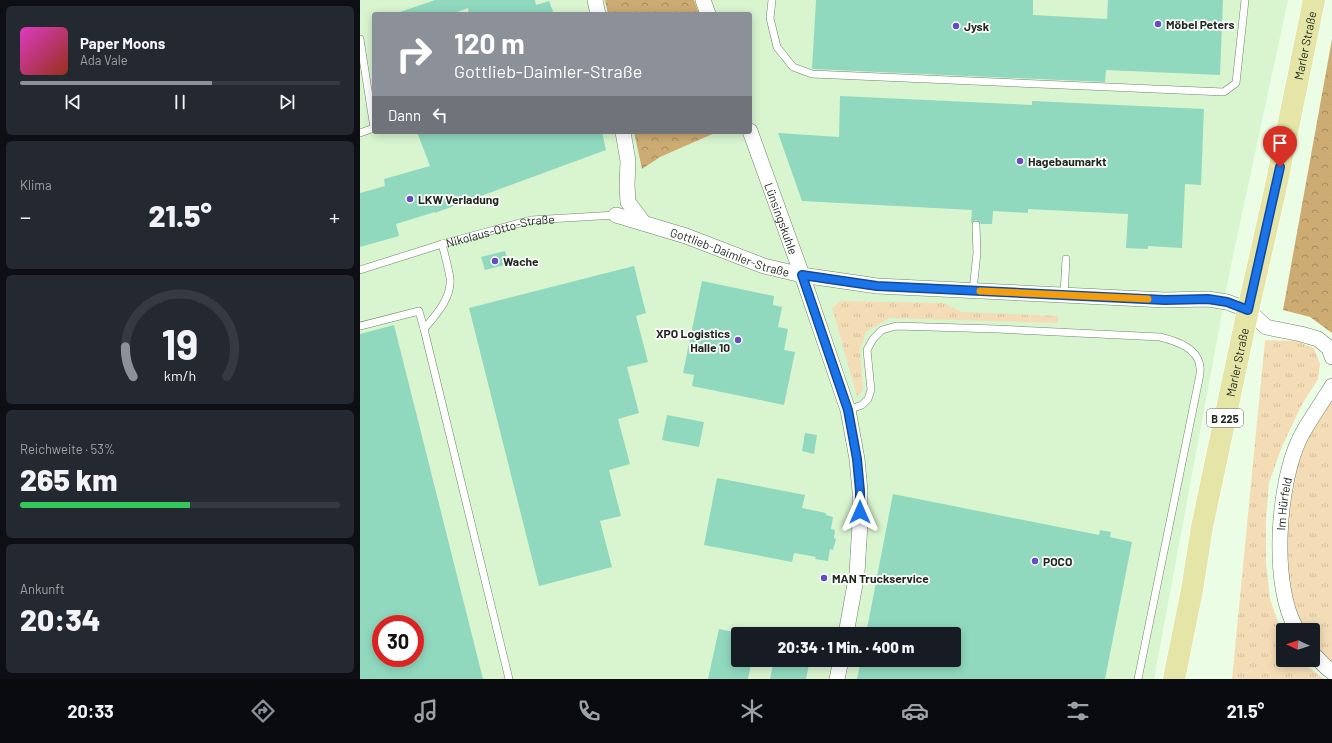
<!DOCTYPE html>
<html lang="de">
<meta charset="utf-8">
<style>
:root{--surface:#171b24;--page:#242831;--text:#f1f3f6;--muted:#9ea1a6;--line:#363941;--accent:#8c9099}
body{margin:0;font-family:Barlow,sans-serif;background:var(--page);color:var(--text);height:100vh;display:flex;flex-direction:column;font-size:15px;white-space:nowrap}
*{box-sizing:border-box;margin:0}
p{font-size:13px;color:var(--muted)}
.icon{flex:none;width:22px;height:22px;fill:none;stroke:currentColor;stroke-width:2;stroke-linecap:round;stroke-linejoin:round}
.map{position:relative;flex:1;overflow:hidden}
.panel{display:flex;flex-direction:column;gap:6px;padding:6px;background:#0d0f14;width:360px}
.panel>*{flex:none}
.guide{position:absolute;left:12px;top:12px;width:380px;height:122px;border-radius:4px;box-shadow:0 2px 10px #0003;background:#8c9099;color:#fff;overflow:hidden}
.needle{width:26px;rotate:274deg}
.controls{position:absolute;left:916px;top:623px;display:grid;gap:8px}
.controls a{display:grid;place-items:center;width:44px;height:44px;border-radius:4px;background:var(--surface);box-shadow:0 2px 10px #0003;font-size:20px}
.speed{position:absolute;left:12px;top:615px;display:flex;gap:8px;font-size:20px;font-weight:700;text-align:center}
.speed>*{display:grid;place-content:center;width:52px;height:52px;border-radius:50%;background:var(--surface);box-shadow:0 2px 10px #0003;line-height:1}
.speed .limit{border:6px solid #d22;background:#fff;color:#111}
.pin{position:absolute;display:grid;place-items:center;width:34px;height:34px;color:#fff;margin:-41px -17px;border-radius:50% 50% 50% 0;rotate:-45deg;box-shadow:0 0 4px #0007}
.pin .icon{rotate:45deg}
.me{position:absolute;width:44px;margin:-22px;rotate:0deg;stroke-linejoin:round;filter:drop-shadow(0 0 3px #0008)}
.turn{display:flex;align-items:center;gap:14px;height:84px;padding:0 16px;font-size:18px}
.turn .icon{width:52px;height:52px;stroke-width:2.5}
.turn b{display:block;font-size:28px;line-height:34px}
.then{display:flex;align-items:center;height:38px;padding:0 16px;background:#0003;gap:8px;font-size:15px}
.big{font-size:30px;font-weight:800;line-height:1.1}
.panel .card{flex:1;display:flex;flex-direction:column;justify-content:center;gap:6px;min-width:0;padding:0 14px;border-radius:6px;background:var(--page)}
.panel .dial{align-items:center;gap:0}
.dial svg{height:104px;overflow:visible;fill:none;stroke:var(--line);stroke-width:7;stroke-linecap:round;text-anchor:middle}
.dial text{fill:var(--text);stroke:none}
.song{display:flex;align-items:center;gap:12px}
.cover{width:48px;height:48px;border-radius:6px;background:linear-gradient(135deg,hsl(310 70% 55%),hsl(10 70% 35%))}
.played{height:4px;border-radius:2px;background:linear-gradient(90deg,var(--accent) 60%,var(--line) 60%)}
.keys{display:flex;justify-content:space-around;direction:ltr}
.heat{display:flex;justify-content:space-between;align-items:center;font-size:22px;direction:ltr}
.charge{height:6px;border-radius:3px;background:linear-gradient(90deg,#34c759 53%,var(--line) 0)}
.trip{position:absolute;left:371px;top:627px;width:230px;height:40px;border-radius:4px;background:var(--surface);box-shadow:0 2px 10px #0003;font-weight:800;line-height:40px;text-align:center}
.tab-bar{display:flex;height:64px;justify-content:space-around;align-items:center;background:#090b0e;color:var(--muted)}
.tab-bar .icon{width:28px;height:28px}
.tab-bar .on{color:var(--accent)}
.tab-bar b{font-size:18px;color:var(--text)}
main{display:flex;flex:1;min-height:0}
.map>svg:first-child{display:block}
</style>
<main>
<section class="panel">
<div class="card">
<div class="song"><i class="cover"></i><div><b>Paper Moons</b><p>Ada Vale</p></div></div>
<div class="played"></div>
<div class="keys"><svg class="icon" aria-label="previous" viewBox="0 0 24 24"><path d="M18 5L8 12l10 7zM5 5v14"/></svg><svg class="icon" aria-label="pause" viewBox="0 0 24 24"><path d="M8 5v14M16 5v14"/></svg><svg class="icon" aria-label="next" viewBox="0 0 24 24"><path d="M6 5l10 7-10 7zM19 5v14"/></svg></div>
</div>
<div class="card"><p>Klima</p>
<div class="heat"><a>−</a><b class="big">21.5°</b><a>+</a></div>
</div>
<div class="card dial"><svg viewBox="0 0 100 80">
<path d="M14 69A42 42 0 1 1 86 69"/>
<path d="M14 69A42 42 0 0 1 8 46" stroke="#8c9099"/>
<text x="50" y="56" font-size="32" font-weight="700">19</text>
<text x="50" y="72" font-size="11">km/h</text>
</svg></div>
<div class="card"><p>Reichweite · 53%</p><b class="big">265 km</b><div class="charge"></div></div>
<div class="card"><p>Ankunft</p><b class="big">20:34</b></div>
</section>
<div class="map">
<svg width="972" height="679" viewBox="0 0 972 679">
<defs>
<pattern id="grass-tufts" width="24" height="20" patternUnits="userSpaceOnUse"><rect width="24" height="20" fill="#f4ddb6"/><path d="M3 7l-1-3M5 7V3M7 7l1-3M15 17l-1-3M17 17v-4M19 17l1-3" fill="none" stroke="#d1be9c"/></pattern>
<pattern id="forest-crowns" width="20" height="18" patternUnits="userSpaceOnUse"><rect width="20" height="18" fill="#cdac74"/><path d="M2 6a3 3 0 1 1 6 0M12 15a3 3 0 1 1 6 0" fill="none" stroke="#a68c5e"/></pattern>
</defs>
<rect width="100%" height="100%" fill="#ebfee5"/>
<!-- built -->
<path fill="#d8f5d0" fill-rule="evenodd" d="M0 0H928L871 265 794 679H0ZM14 14H390V132H14ZM21 624H55V658H21ZM378 634H594V660H378Z"/>
<!-- grass -->
<path fill="url(#grass-tufts)" d="M481 301 584 303 602 312 698 316V323L529 318 506 332 500 349 503 390 497 396 472 308Z
M905 340 936 341 954 348 960 364 958 379 940 408 921 449 909 483 906 519V562L910 599 923 636V660H939L964 679H872Z
M972 395V665L953 649V630H941L925 584 928 491 939 450Z"/>
<!-- forest -->
<path fill="url(#forest-crowns)" d="M245 0H334L339 14H248Z
M972 39V333L950 317 923 310Z
M274 132H357L300 157 282 169Z"/>
<!-- building -->
<path fill="#90d9be" fill-rule="evenodd" d="M75 0H175L176 5 189 1 194 14H109L108 8 92 14H41L40 12Z
M456 0H673V15L747 19 748 0H863L860 75 746 70 745 82 452 69Z
M480 96 672 105V101L844 109 841 185 825 184 822 248 788 246V249L766 248 768 214 668 209V213L633 211 632 224H621L616 220 611 223 612 210 442 201 418 133 479 137Z
M57 132H242L246 150 75 213V212L36 224 39 236 0 247V193L25 186 24 179 70 166Z
M145 251 149 264 125 270 121 257Z
M274 266 286 313 276 316 288 362 267 367 279 413 258 419 270 464 249 470 261 516 240 521 252 567 179 586 109 308Z
M342 281 414 296 413 305 422 307 418 327 428 329 424 350 435 352 424 405 332 386 334 375 323 373Z
M34 325 123 679H0V334ZM21 624H55V658H21Z
M307 415 344 422 339 447 302 440Z
M445 433 457 435 454 454 442 451Z
M357 478 445 495 442 508 466 513V515L473 517 471 529 475 530 474 538 476 539 473 550 470 549 468 561 455 559 456 557 434 553 432 562 344 545Z
M533 494 739 535 740 530 751 532 750 537 772 542 745 679H497L501 660H594V634H506Z
M359 629 378 633V660H392L388 679H348Z
M414 660H450L446 679H410Z"/>
<g fill="none" stroke-linecap="round" stroke-linejoin="round">
<!-- service casing -->
<g stroke="#6f8569" stroke-width="8">
<g id="service">
<path d="M412 0 410 18 417 47 433 67 452 74 864 92 876 83 885 0"/>
<path d="M0 39 14 128 0 133"/>
<path d="M82 244C85 255 88 267 90 278 92 298 76 315 64 329L149 679"/>
<path id="s1" d="M0 270 82 244 171 220 256 215"/>
<path d="M613 290 617 253 616 225"/>
<path d="M704 295 706 259"/>
<path d="M0 326 59 311 64 329"/>
<path d="M488 410 502 405 508 399 511 390 507 350 513 339 522 330 536 326 637 329 800 337C816 341 839 348 840 368 841 373 839 379 838 384L778 679"/>
</g>
</g>
<!-- minor casing -->
<g stroke="#6f8569" stroke-width="16">
<g id="minor">
<path d="M235 0 238 14"/>
<path d="M343 0 348 14"/>
<path id="s2" d="M390 131 442 275 488 410 497 459 500 491V523L497 573 486 634"/>
<path d="M263 132 268 161 267 185 268 202 283 222"/>
<path id="s3" d="M256 215 326 236 404 266 442 275 517 286 805 300 848 299 867 302 888 310 906 327 941 334 958 339 969 348 972 357"/>
<path id="s4" d="M937 630C910 586 918 482 940 438 949 420 962 403 972 386"/>
<path d="M953 654 967 668 972 672"/>
<path d="M477 679 481 660"/>
</g>
</g>
<!-- primary casing -->
<g stroke="#fff" stroke-width="23">
<g id="primary">
<path id="s5" d="M814 679 832 590 842 527 888 310 915 191 954 0"/>
</g>
</g>
<!-- service -->
<use href="#service" stroke="#fff" stroke-width="7"/>
<!-- minor -->
<use href="#minor" stroke="#fff" stroke-width="15"/>
<!-- primary -->
<use href="#primary" stroke="#e4e5a7" stroke-width="22"/>
</g>
<g fill="none" stroke-linecap="round" stroke-linejoin="round">
<!-- route casing -->
<g stroke="#114b97" stroke-width="10">
<path id="route" d="M500 512V491L497 459 488 410 442 275 517 286 805 300 848 299 867 302 888 310 920 167"/>
</g>
<!-- route -->
<use href="#route" stroke="#1a73e8" stroke-width="7"/>
<!-- slow -->
<path stroke="#f59e0b" stroke-width="7" d="M620 291 788 299"/>
</g>
<!-- markers -->
<g fill="#654cc5" stroke="#fff" stroke-width="1.5">
<circle cx="798" cy="24" r="4"/>
<circle cx="596" cy="26" r="4"/>
<circle cx="660" cy="161" r="4"/>
<circle cx="50" cy="199" r="4"/>
<circle cx="135" cy="261" r="4"/>
<circle cx="378" cy="340" r="4"/>
<circle cx="675" cy="561" r="4"/>
<circle cx="464" cy="578" r="4"/>
</g>
<g text-anchor="middle" dominant-baseline="central" stroke-width="3.5" stroke-linejoin="round" paint-order="stroke">
<!-- shield labels -->
<rect fill="#fff" stroke="#626860" stroke-width="1" x="847" y="409" width="36" height="18" rx="3"/>
<g font-size="11" font-weight="bold" fill="#1e271c">
<text x="865" y="418">B 225</text>
</g>
<!-- poi labels -->
<g font-size="12" font-weight="bold" fill="#1e271c" stroke="#fff" text-anchor="start">
<text x="806" y="24">Möbel Peters</text>
<text x="604" y="26">Jysk</text>
<text x="668" y="161">Hagebaumarkt</text>
<text x="58" y="199">LKW Verladung</text>
<text x="143" y="261">Wache</text>
<text x="370" y="333" text-anchor="end">XPO Logistics<tspan x="370" dy="14">Halle 10</tspan></text>
<text x="683" y="561">POCO</text>
<text x="472" y="578">MAN Truckservice</text>
</g>
<!-- street labels -->
<g font-size="12" fill="#1e271c" stroke="#fff">
<text stroke="none"><textPath href="#s5" startOffset="647">Marler Straße</textPath></text>
<text stroke="none"><textPath href="#s2" startOffset="93">Lünsingskuhle</textPath></text>
<text stroke="none"><textPath href="#s1" startOffset="146">Nikolaus-Otto-Straße</textPath></text>
<text stroke="none"><textPath href="#s3" startOffset="120">Gottlieb-Daimler-Straße</textPath></text>
<text stroke="none"><textPath href="#s5" startOffset="323">Marler Straße</textPath></text>
<text stroke="none"><textPath href="#s4" startOffset="129">Im Hürfeld</textPath></text>
</g>
</g>
</svg>
<div class="controls">
<a><svg class="needle" viewBox="-14 -14 28 28"><path d="M0-13l5 13h-10z" fill="#e53935"/><path d="M0 13l5-13h-10z" fill="#9ea1a6"/></svg></a>
</div>
<div class="speed"><div class="limit">30</div></div>
<div class="pin" style="left:920px;top:167px;background:#d93025"><svg class="icon" aria-label="arrive" viewBox="0 0 24 24"><path d="M6 21V4h12l-3 4 3 4H6"/></svg></div>
<svg class="me" style="left:500px;top:512px" viewBox="-20 -20 40 40"><path d="M0-17L14 15 0 8-14 15z" fill="#1a73e8" stroke="#fff" stroke-width="4"/></svg>
<div class="trip">20:34 · 1 Min. · 400 m</div>
<div class="guide">
<div class="turn"><svg class="icon" aria-label="right" viewBox="0 0 24 24"><path d="M7 20v-9h11M14 6l5 5-5 5"/></svg><div><b>120 m</b>Gottlieb-Daimler-Straße</div></div>
<div class="then">Dann<svg class="icon" aria-label="left" viewBox="0 0 24 24"><path d="M17 20v-9H6M10 6l-5 5 5 5"/></svg></div>
</div>
</div>
</main>
<nav class="tab-bar">
<b>20:33</b>
<svg class="icon on" aria-label="directions" viewBox="0 0 24 24"><path d="M12 3l9 9-9 9-9-9zM9 14v-3h6M13 9l2 2-2 2"/></svg>
<svg class="icon" aria-label="music" viewBox="0 0 24 24"><path d="M9 18V5l10-2v13"/><circle cx="6" cy="18" r="3"/><circle cx="16" cy="16" r="3"/></svg>
<svg class="icon" aria-label="phone" viewBox="0 0 24 24"><path d="M5 4h4l2 5-3 2q2 4 5 5l2-3 5 2v4C11 20 4 13 5 4z"/></svg>
<svg class="icon" aria-label="climate" viewBox="0 0 24 24"><path d="M12 3v18M4 7l16 10M4 17L20 7"/></svg>
<svg class="icon" aria-label="car" viewBox="0 0 24 24"><path d="M5 17H2v-5l4-1 3-4h7l3 4 3 1v5h-3M9 17h6M6 11h13"/><circle cx="7" cy="17" r="2"/><circle cx="17" cy="17" r="2"/></svg>
<svg class="icon" aria-label="filters" viewBox="0 0 24 24"><path d="M4 7h16M4 17h16"/><circle cx="9" cy="7" r="2"/><circle cx="15" cy="17" r="2"/></svg>
<b>21.5°</b>
</nav>
